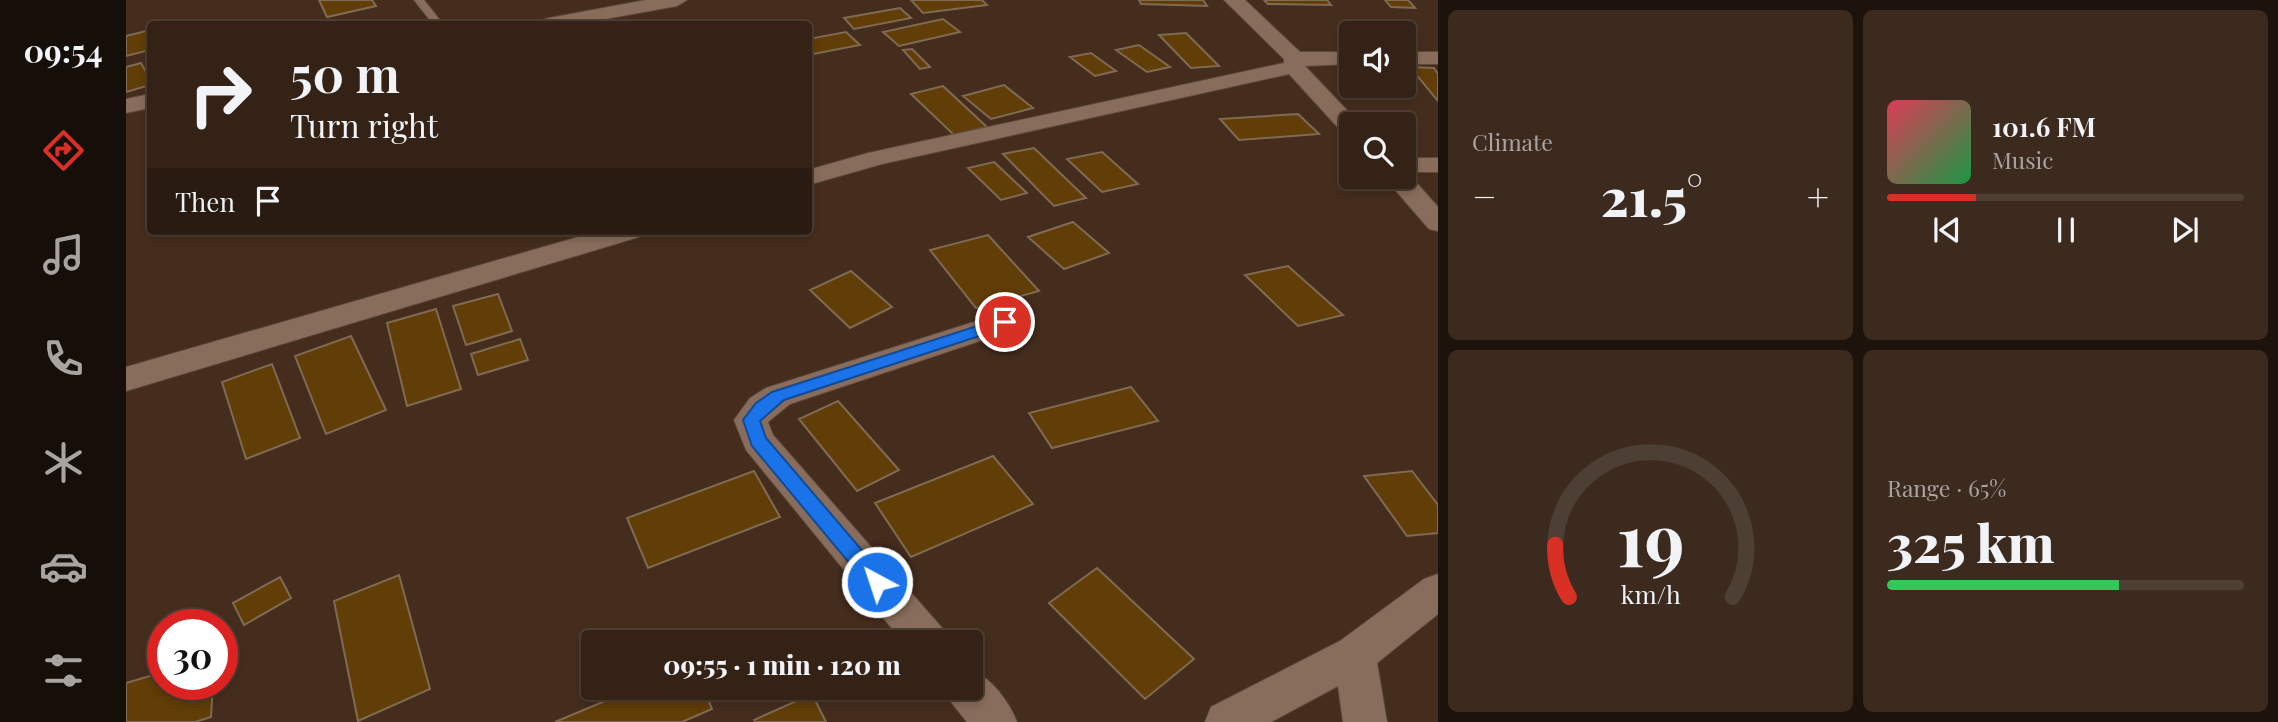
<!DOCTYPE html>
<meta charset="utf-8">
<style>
:root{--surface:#342216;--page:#3c2a1f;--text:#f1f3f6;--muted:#a9a4a1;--line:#4e3f35;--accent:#d93025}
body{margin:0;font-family:"Playfair Display",serif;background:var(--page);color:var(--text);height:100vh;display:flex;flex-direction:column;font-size:26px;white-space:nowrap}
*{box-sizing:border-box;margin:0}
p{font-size:23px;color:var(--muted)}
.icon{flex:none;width:38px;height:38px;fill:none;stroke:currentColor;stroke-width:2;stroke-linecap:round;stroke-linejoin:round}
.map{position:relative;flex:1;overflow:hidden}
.sheet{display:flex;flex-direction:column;gap:10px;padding:10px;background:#1d130c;width:840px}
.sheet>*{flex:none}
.hud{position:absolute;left:21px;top:21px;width:665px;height:214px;border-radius:7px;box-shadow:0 4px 10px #0003,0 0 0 2px var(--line);background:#342216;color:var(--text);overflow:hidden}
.controls{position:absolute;left:1213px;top:21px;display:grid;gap:14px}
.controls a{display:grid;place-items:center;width:77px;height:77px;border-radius:7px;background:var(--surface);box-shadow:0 4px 10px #0003,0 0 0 2px var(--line);font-size:35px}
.speed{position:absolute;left:21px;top:609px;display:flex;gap:14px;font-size:35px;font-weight:700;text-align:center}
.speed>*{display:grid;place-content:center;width:91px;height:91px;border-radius:50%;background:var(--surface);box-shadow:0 4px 10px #0003,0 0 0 2px var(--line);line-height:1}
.speed .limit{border:10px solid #d22;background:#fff;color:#111}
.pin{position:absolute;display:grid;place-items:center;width:60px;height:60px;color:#fff;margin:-30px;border:4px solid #fff;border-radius:50%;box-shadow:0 2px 7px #0007}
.me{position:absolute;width:77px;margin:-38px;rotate:320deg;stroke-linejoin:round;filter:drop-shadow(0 0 5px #0008)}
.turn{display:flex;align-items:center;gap:24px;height:147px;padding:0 28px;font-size:32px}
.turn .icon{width:91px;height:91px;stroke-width:2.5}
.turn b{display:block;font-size:49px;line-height:60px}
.then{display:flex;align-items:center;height:66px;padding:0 28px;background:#0003;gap:14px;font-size:26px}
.big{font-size:52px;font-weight:800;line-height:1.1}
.sheet .widget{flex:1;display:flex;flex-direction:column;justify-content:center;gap:10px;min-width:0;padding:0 24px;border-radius:10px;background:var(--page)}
.sheet .dial{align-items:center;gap:0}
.dial svg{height:182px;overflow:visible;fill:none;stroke:var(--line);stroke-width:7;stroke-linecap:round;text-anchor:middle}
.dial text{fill:var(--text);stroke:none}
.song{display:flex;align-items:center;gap:21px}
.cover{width:84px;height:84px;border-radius:10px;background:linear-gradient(135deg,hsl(350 70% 55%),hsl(140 70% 35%))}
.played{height:7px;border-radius:4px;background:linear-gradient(90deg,var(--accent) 25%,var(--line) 25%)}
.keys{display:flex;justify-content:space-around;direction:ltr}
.heat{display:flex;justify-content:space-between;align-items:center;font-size:38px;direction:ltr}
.charge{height:10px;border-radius:5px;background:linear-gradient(90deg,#34c759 65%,var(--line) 0)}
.sheet .tiles{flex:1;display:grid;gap:10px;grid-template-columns:repeat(2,1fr)}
.trip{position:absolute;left:455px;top:630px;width:402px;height:70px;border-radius:7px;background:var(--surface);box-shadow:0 4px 10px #0003,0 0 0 2px var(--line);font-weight:800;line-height:70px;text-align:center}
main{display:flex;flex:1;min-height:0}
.tab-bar{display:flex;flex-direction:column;width:126px;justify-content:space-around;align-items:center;background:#150e09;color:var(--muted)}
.tab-bar .icon{width:49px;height:49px}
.tab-bar .current{color:var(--accent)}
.tab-bar b{font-size:32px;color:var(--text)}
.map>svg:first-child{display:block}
</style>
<main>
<nav class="tab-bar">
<b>09:54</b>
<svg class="icon current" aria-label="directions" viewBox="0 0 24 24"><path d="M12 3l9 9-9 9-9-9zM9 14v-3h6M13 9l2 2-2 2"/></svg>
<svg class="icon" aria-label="music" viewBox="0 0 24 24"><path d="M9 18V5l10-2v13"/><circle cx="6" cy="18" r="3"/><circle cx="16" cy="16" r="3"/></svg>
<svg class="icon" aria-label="phone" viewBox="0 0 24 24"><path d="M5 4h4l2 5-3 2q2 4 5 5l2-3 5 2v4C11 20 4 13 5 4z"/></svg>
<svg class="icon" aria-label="climate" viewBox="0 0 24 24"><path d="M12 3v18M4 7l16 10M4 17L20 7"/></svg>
<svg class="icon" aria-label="car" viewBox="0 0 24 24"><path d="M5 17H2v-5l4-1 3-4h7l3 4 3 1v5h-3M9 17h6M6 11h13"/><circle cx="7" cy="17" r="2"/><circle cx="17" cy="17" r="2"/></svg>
<svg class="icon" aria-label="filters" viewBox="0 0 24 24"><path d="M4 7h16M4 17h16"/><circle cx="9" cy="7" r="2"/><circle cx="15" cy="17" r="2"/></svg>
</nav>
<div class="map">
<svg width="1312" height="722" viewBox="0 0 1312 722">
<rect width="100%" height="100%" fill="#452d1e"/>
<!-- building -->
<path fill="#613d07" stroke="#7f6b53" stroke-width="2" d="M193 0H246L250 6 201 17Z
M785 0H856L861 5 797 13Z
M1013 0H1077L1081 6 1015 4Z
M1138 0H1201L1205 5 1142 4Z
M1259 0H1282L1289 8 1265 7Z
M774 8 785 18 728 29 718 18Z
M817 19 834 32 773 46 757 32Z
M24 30V50L0 56V36Z
M720 32 734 45 682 55V39Z
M1060 33 1093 66 1065 68 1033 35Z
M1013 45 1044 67 1021 72 990 50Z
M786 49 804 67 794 69 777 50Z
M965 53 990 71 969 76 944 57Z
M15 63 24 79V85L0 92V67Z
M1284 67 1308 68 1312 74V101Z
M878 85 907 108 865 119 837 96Z
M817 86 861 127 828 135 785 94Z
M1172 114 1193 134 1113 140 1094 119Z
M908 148 960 198 928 206 877 154Z
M976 152 1012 184 976 192 941 159Z
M868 162 901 193 875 200 842 168Z
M947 222 983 253 938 269 902 237Z
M862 235 913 291 850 308 804 250Z
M1162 266 1217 315 1172 326 1119 275Z
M725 271 766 307 724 328 684 290Z
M372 294 386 331 340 345 327 306Z
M310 309 335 389 281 406 261 323Z
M225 336 260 410 200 434 169 356Z
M394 339 402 360 352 375 345 354Z
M146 364 174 438 120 459 96 382Z
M1005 387 1032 421 926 448 903 413Z
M712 401 773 470 731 491 673 419Z
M867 456 907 504 785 557 749 503Z
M628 471 654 517 522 568 501 518Z
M1286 471 1312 505V533L1281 536 1238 476Z
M971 568 1068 659 1019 699 923 603Z
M273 575 304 689 232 721 208 601Z
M154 577 165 598 118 625 107 603Z
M37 672V684H87L85 717 69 722H0V683Z
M510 688H577L586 709 556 722H429Z
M686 694 700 722H629L628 720Z"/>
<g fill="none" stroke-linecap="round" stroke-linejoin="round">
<!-- service casing -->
<g stroke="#5d483b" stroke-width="2">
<path id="service" d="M288 0H298L317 24H307Z"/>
</g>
<!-- minor casing -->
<g stroke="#5d483b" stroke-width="2">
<path id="minor" d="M520 0H561L551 6 452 24H413L416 20 423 18Z
M1098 0H1119L1174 52H1225V64L1179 66 1234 124H1225V135L1217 133 1163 74 756 164 682 185V170L742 153 1158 63V59Z
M1278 52H1312V64H1278Z
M24 94V108L0 113V99Z
M1278 158H1312V172H1281L1312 207V231L1303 229 1258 177H1278Z
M473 231H517L513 237 0 391V367Z
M879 312 890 315 894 322 890 329 664 404 642 422 647 435 817 629 823 642H777L620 450 608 420 624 398 640 388Z
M1312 574V614L1251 663 1261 722H1217L1212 686 1145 722H1079L1085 707 1214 641 1298 579Z
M845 670C866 678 883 702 891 722H841L825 702 819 688H845Z"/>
</g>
<!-- service -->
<use href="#service" fill="#896d5c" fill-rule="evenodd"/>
<!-- minor -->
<use href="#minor" fill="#896d5c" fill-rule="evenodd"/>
</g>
<!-- route -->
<path fill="#1a73e8" stroke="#114b97" stroke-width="2" d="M879 317 886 322 884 326 658 400 634 421 640 438 758 576 761 582 758 588 751 591 744 588 626 446 617 420 630 403 646 392Z"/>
</svg>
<div class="controls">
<a><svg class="icon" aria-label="sound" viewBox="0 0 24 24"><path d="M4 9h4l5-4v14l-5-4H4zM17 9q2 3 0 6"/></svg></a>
<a><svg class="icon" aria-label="search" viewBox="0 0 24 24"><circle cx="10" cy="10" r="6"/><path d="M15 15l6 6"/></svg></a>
</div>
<div class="speed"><div class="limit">30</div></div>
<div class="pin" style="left:879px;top:322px;background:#d93025"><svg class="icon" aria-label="arrive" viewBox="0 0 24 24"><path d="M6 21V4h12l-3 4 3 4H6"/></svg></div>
<svg class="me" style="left:751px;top:582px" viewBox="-20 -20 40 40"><circle r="17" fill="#1a73e8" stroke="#fff" stroke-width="3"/><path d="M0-11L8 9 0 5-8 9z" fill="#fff"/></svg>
<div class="trip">09:55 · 1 min · 120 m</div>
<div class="hud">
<div class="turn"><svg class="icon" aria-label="right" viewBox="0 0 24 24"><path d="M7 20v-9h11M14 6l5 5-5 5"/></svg><div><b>50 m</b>Turn right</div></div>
<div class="then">Then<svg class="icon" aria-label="arrive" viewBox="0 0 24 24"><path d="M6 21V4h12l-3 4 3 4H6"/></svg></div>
</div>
</div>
<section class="sheet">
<div class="tiles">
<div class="widget"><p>Climate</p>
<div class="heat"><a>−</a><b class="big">21.5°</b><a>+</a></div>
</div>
<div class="widget">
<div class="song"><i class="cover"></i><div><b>101.6 FM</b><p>Music</p></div></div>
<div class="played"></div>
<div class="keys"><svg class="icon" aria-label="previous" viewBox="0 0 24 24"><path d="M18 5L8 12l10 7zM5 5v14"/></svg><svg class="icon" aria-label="pause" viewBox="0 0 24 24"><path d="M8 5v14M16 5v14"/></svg><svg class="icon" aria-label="next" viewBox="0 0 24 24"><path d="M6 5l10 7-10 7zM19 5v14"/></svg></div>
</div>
<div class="widget dial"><svg viewBox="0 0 100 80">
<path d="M14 69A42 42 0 1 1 86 69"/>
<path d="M14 69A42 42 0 0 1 8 46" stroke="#d93025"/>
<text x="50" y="56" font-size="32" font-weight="700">19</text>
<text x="50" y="72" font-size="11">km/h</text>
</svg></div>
<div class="widget"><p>Range · 65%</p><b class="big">325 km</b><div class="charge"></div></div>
</div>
</section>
</main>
